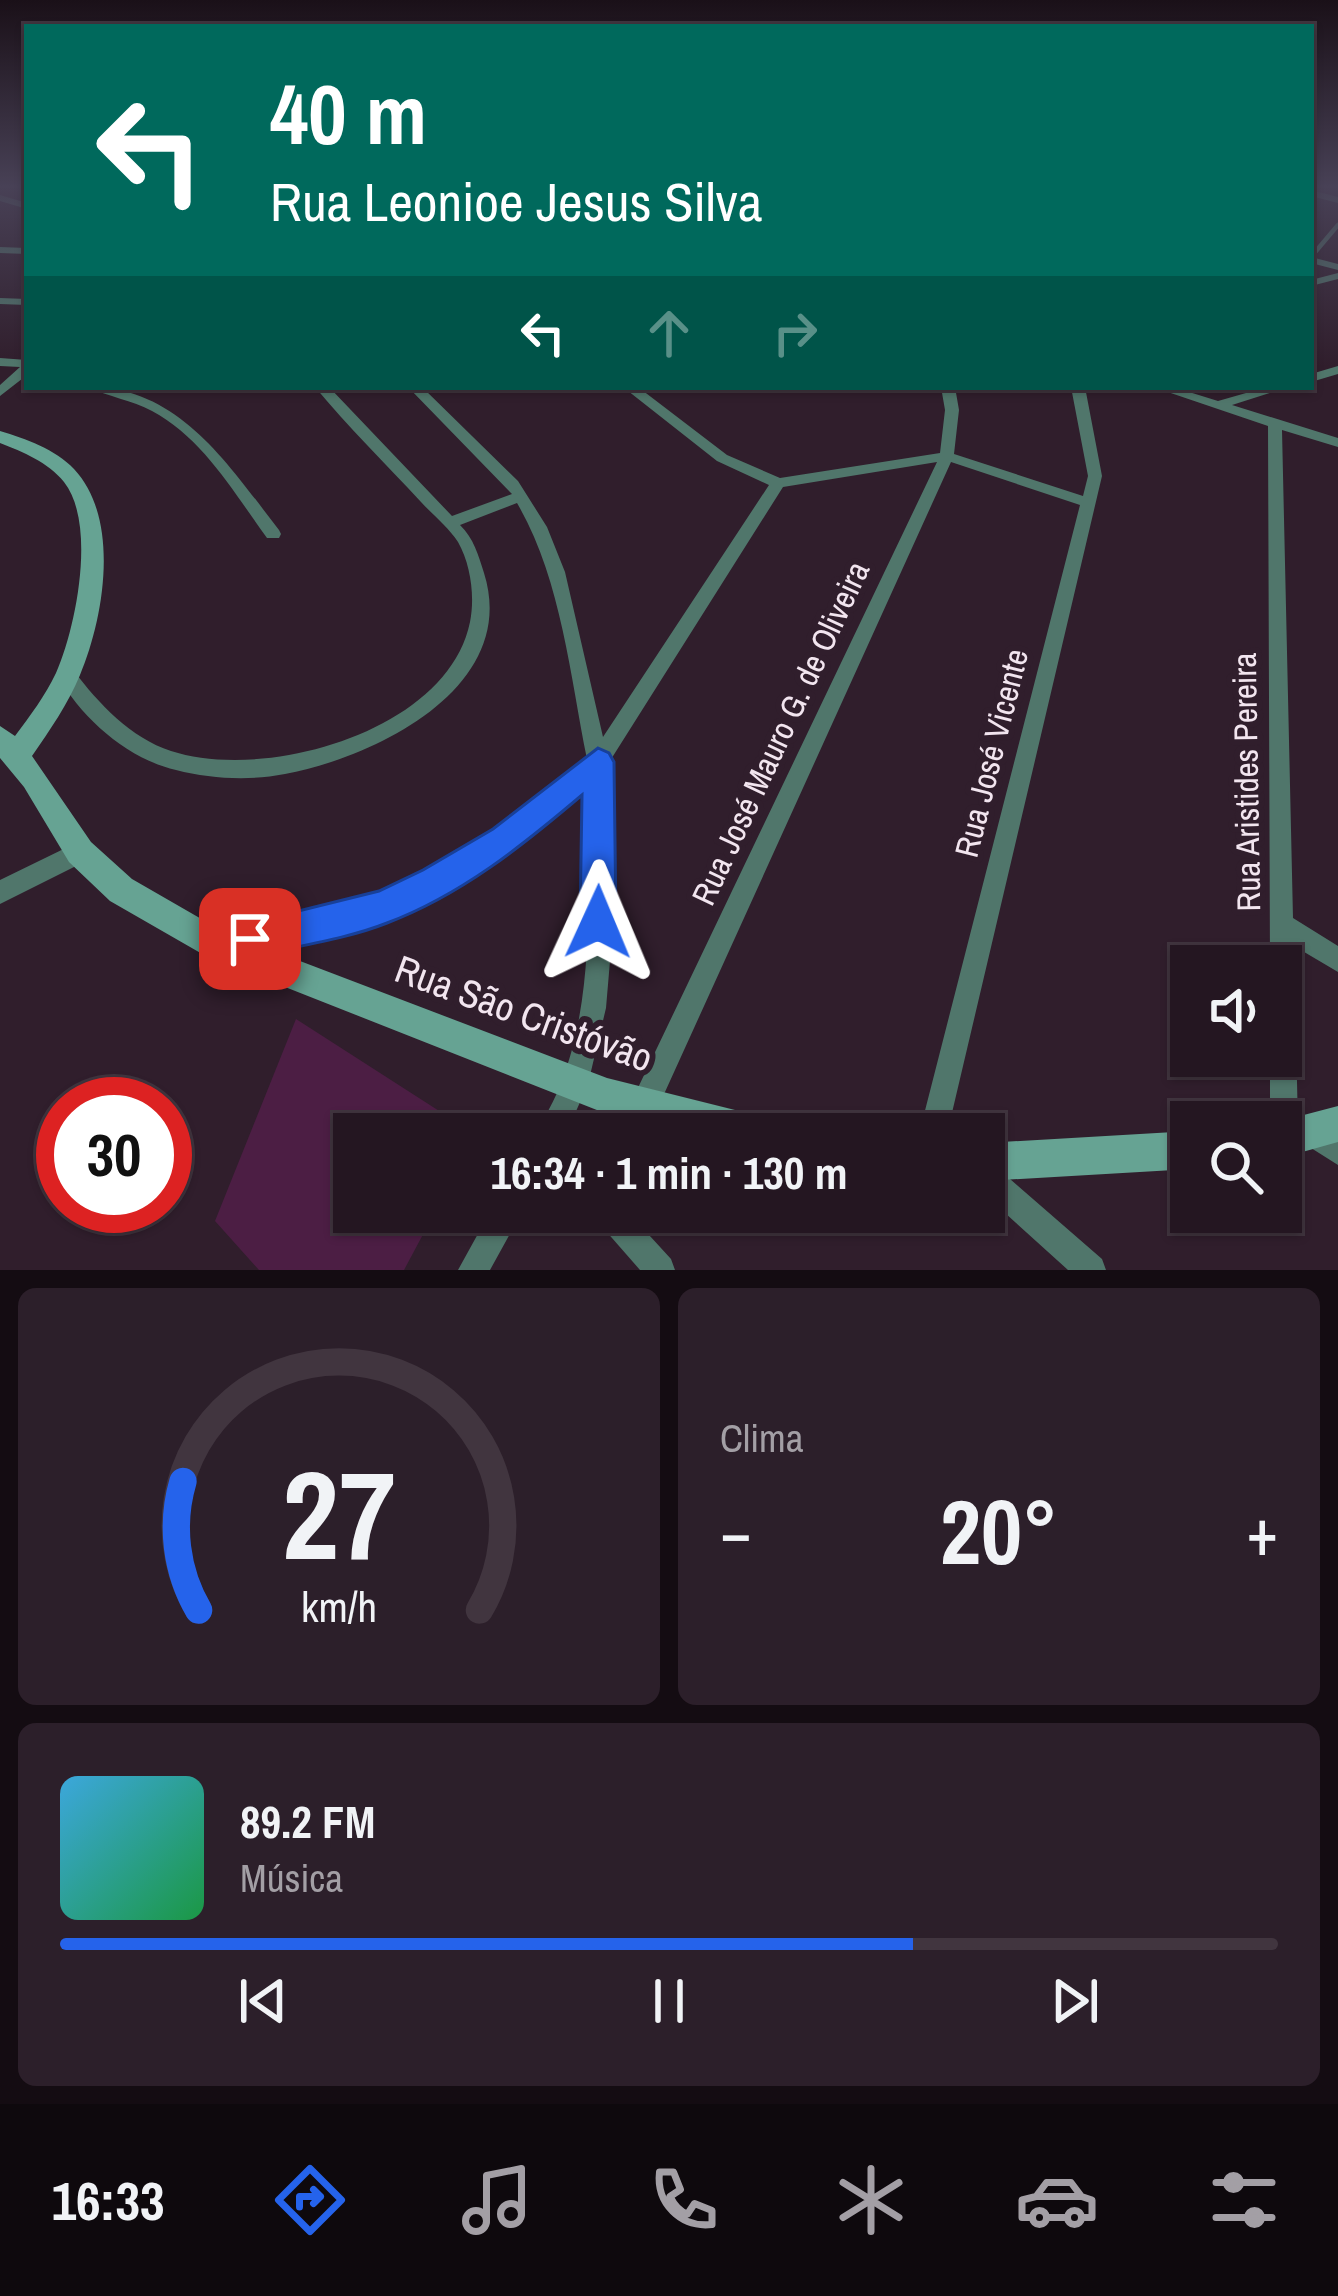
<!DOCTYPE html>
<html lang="pt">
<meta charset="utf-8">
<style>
:root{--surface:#241621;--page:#2c1f2a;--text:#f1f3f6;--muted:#a39fa5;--line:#41353f;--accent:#2563eb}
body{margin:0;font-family:"Archivo Narrow",sans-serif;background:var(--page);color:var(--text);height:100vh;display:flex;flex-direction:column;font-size:45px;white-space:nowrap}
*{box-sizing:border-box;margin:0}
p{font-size:39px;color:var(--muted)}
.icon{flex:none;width:66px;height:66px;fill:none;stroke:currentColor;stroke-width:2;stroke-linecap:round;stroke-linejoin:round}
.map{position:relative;height:1270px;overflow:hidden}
.panel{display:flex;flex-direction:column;gap:18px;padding:18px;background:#140c12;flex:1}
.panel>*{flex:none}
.hud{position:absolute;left:24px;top:24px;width:1290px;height:366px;border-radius:0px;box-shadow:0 3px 9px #0004,0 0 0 3px var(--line);background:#00695c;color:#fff;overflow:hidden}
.buttons{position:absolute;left:1170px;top:945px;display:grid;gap:24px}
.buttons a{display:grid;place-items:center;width:132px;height:132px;border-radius:0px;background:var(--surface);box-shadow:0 3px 9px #0004,0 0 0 3px var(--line);font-size:60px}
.speed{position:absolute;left:36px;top:1077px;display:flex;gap:24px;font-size:60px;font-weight:700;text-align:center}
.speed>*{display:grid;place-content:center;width:156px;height:156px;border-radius:50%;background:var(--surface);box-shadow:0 3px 9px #0004,0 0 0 3px var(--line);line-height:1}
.speed .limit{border:18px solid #d22;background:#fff;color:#111}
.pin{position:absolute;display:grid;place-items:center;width:102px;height:102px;color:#fff;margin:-51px;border-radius:24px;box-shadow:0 6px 18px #0006}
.me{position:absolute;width:132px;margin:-66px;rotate:1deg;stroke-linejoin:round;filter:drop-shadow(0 0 9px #0008)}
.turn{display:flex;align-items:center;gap:42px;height:252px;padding:0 48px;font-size:54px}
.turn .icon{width:156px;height:156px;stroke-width:2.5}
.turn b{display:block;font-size:84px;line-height:102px}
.lanes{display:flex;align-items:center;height:114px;padding:0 48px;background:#0003;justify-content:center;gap:60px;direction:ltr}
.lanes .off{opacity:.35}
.big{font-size:90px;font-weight:700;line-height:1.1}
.panel .card{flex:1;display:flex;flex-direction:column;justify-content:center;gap:18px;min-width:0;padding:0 42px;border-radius:18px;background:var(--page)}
.panel .dial{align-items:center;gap:0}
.dial svg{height:312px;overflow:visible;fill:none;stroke:var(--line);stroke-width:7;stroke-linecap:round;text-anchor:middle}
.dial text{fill:var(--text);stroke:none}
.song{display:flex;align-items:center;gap:36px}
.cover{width:144px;height:144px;border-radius:18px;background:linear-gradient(135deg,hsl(200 70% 55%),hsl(140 70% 35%))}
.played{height:12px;border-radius:6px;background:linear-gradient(90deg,var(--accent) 70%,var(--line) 70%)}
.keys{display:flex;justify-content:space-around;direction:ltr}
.heat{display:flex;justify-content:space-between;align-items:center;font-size:66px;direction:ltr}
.panel .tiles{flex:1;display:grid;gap:18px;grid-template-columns:1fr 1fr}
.card:last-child{grid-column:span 2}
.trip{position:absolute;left:333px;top:1113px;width:672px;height:120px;border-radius:0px;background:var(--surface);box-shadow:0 3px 9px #0004,0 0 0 3px var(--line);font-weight:700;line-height:120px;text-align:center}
.tab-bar{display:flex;height:192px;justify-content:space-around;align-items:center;background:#0e090d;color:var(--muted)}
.tab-bar .icon{width:84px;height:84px}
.tab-bar .selected{color:var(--accent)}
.tab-bar b{font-size:54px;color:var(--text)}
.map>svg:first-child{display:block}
</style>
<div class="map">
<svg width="1338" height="1270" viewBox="0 0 1338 1270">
<rect width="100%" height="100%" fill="#301e2c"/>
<!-- green -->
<path fill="#4c1e44" d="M296 1019 475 1134H354V1212H435L404 1270H259L215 1221Z"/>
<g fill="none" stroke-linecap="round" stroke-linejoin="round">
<!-- lane -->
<path stroke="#50766b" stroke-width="4.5" d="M1311 257 1338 225"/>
<!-- street -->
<path fill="#50766b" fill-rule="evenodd" d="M1311 190 1338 197V203L1311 196Z
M0 195 27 203V209L0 201Z
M0 247 27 248V254L0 253Z
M1311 257 1338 264V270L1311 263Z
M1338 273V279L1311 286V280Z
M0 298 27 299V305L0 304Z
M0 358 27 360V375L0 396V385L20 367 0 366Z
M1338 366V374L1311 382V374Z
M89 387C180 387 229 466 279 530L281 534 279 538H267C234 493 203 438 152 411 132 400 108 397 89 387Z
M315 387H329L452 516 512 494 408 387H422L518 481 547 527 565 572 603 737 769 485 717 461 623 387H638L727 455 780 478 940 453 945 410 941 387H955L959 410 954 454 1083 496 1088 476 1071 387H1085L1102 476 947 1134H919L1080 505 951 462 655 1114 645 1118 635 1114 631 1104 635 1094 937 462 783 487 608 764 610 961 606 1008 588 1084 566 1134H537C544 1117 555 1100 561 1083 597 992 587 879 588 784L513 847 443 891 381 920 286 945 224 955 215 952 212 943 215 934 224 931C276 923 329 914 379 897 458 869 523 811 587 759 570 675 561 578 517 503L460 525C474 539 478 554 484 573 520 687 376 757 285 774 250 781 211 779 176 770 128 759 82 719 58 676L60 671H74C98 703 131 738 171 751 266 782 448 731 470 622 475 597 471 565 458 542 449 528 432 514 421 502 386 464 348 427 315 387Z
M782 387H809C803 393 788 393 782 387Z
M1153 387H1173L1218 401 1267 387H1288L1232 405 1338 438V447L1282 430 1293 918 1338 946V972L1294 946 1298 1127 1300 1121 1310 1117 1338 1134V1165L1300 1141 1298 1136 1294 1148 1281 1151V1122H1270V1056H1281V966H1270L1268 426Z
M80 841 88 844 91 852 88 860 0 904V880Z
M984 1161 994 1165 1102 1259 1106 1270H1068L984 1194Z
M490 1212H522L490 1270H458Z
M593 1212H628L671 1259 675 1270H640L598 1222Z"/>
<!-- secondary -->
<path fill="#66a393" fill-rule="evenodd" d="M0 431C26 439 55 449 74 469 121 519 104 618 80 675 68 704 50 730 32 756L91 842 132 879 224 932 607 1078 755 1115 768 1121 774 1134H683L607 1114 204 955 110 901 69 862 24 787 0 758V726L15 736C30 716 45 696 56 673 76 628 97 524 64 482 48 462 23 452 0 443Z
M1338 1106V1142L1281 1158V1122H1277Z
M1191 1131V1169L984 1181V1143Z"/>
</g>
<!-- sky -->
<linearGradient id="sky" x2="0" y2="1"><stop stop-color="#1a1018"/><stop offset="0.51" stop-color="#484156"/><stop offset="1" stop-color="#484156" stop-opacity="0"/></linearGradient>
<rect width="1338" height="366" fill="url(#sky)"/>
<!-- route -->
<path fill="#2563eb" stroke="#184099" stroke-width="3" d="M598 748 609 753 614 762 616 922 611 935 598 940 585 935 580 922 582 795C522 846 461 895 387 923 344 940 295 946 250 957L238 952 232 939 238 926 379 891 423 870 493 829Z"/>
<g text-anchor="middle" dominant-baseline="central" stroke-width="12" stroke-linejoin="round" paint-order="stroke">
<!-- street labels -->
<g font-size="33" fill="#f2e5ef" stroke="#301e2c">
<text transform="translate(780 733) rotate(-65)">Rua José Mauro G. de Oliveira</text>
<text transform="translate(991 753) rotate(-76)">Rua José Vicente</text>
<text transform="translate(1246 782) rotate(-91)">Rua Aristides Pereira</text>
</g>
<!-- near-street labels -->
<g font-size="39" fill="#f2e5ef" stroke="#301e2c">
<text transform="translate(524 1013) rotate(20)">Rua São Cristóvão</text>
</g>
</g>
</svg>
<div class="buttons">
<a><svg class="icon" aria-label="sound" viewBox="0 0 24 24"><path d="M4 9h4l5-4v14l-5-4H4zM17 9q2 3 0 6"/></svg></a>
<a><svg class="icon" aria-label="search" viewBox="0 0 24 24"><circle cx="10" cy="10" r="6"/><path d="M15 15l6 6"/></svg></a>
</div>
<div class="speed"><div class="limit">30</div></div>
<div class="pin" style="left:250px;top:939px;background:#d93025"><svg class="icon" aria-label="arrive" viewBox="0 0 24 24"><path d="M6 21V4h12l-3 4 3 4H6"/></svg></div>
<svg class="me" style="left:598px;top:922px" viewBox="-20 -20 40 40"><path d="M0-17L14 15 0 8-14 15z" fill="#2563eb" stroke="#fff" stroke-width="4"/></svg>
<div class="trip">16:34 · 1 min · 130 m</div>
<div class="hud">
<div class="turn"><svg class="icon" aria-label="left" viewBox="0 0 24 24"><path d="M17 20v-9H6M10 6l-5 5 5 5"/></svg><div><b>40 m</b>Rua Leonioe Jesus Silva</div></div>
<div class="lanes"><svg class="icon" aria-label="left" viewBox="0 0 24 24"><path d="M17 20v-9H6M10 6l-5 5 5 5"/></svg><svg class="icon off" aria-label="ahead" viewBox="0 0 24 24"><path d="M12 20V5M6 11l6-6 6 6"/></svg><svg class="icon off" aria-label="right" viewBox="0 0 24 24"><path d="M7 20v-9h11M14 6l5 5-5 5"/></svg></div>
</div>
</div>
<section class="panel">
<div class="tiles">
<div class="card dial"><svg viewBox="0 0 100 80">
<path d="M14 69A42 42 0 1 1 86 69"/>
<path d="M14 69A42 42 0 0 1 10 36" stroke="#2563eb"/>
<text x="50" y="56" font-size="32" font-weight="700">27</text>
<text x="50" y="72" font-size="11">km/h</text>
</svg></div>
<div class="card"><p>Clima</p>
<div class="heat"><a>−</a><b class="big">20°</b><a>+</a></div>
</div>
<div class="card">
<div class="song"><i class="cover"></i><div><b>89.2 FM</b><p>Música</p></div></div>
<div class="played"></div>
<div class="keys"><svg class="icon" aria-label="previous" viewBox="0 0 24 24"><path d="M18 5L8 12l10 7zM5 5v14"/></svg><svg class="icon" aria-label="pause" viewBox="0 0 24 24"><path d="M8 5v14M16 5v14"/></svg><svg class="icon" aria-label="next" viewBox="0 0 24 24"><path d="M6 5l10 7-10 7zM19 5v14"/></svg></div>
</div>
</div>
</section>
<nav class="tab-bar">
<b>16:33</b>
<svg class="icon selected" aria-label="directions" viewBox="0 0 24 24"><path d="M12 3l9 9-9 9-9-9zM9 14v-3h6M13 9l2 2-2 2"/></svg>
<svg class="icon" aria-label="music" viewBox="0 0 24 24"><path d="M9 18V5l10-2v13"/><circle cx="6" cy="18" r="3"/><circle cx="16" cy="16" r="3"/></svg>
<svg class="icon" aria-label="phone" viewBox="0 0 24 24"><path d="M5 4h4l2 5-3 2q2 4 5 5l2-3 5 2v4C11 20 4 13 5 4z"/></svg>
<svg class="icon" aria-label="climate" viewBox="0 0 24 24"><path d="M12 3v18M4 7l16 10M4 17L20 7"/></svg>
<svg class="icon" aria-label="car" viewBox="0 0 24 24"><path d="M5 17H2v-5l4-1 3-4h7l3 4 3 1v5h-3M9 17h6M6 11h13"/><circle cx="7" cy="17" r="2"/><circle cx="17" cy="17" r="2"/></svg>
<svg class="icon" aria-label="filters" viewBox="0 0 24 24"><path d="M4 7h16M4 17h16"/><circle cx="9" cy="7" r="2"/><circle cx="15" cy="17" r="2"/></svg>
</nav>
